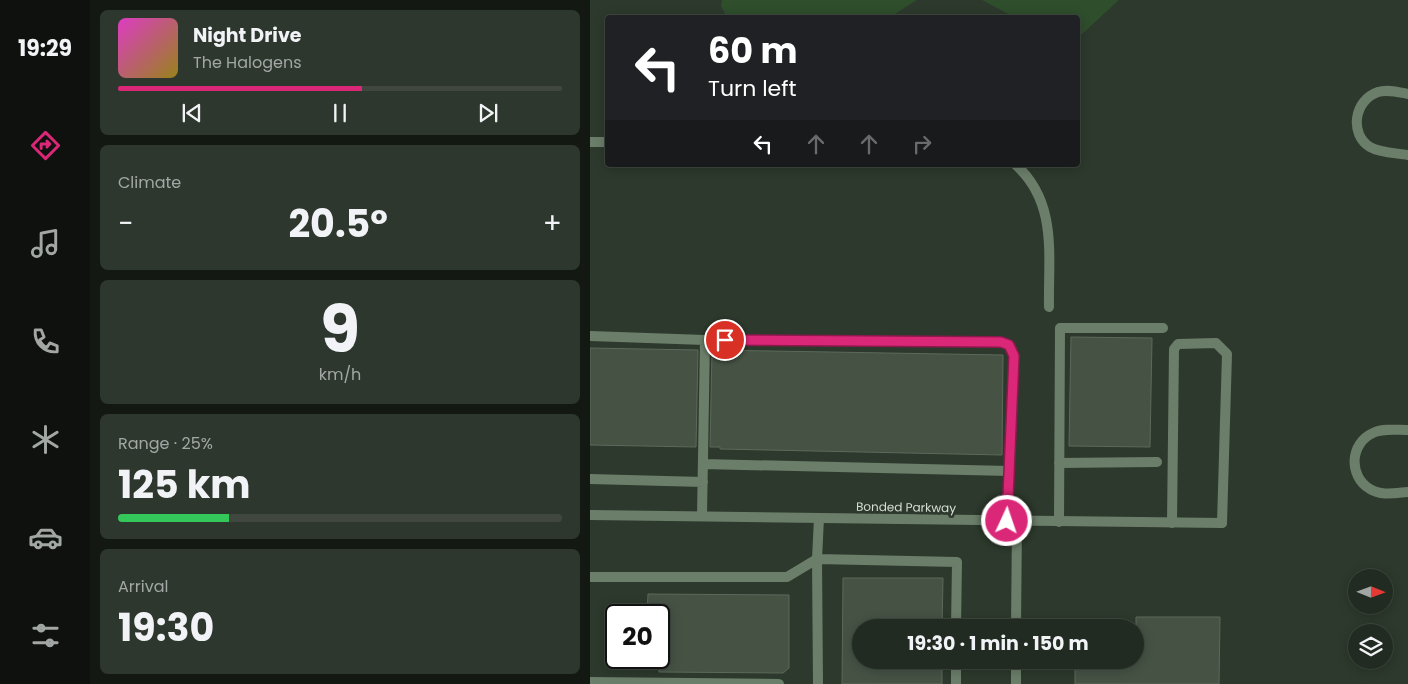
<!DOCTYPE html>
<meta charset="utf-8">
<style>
:root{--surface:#222b21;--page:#2e372e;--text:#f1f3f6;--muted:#a2a7a5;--line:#3f473f;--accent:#db2777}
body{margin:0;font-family:Poppins,sans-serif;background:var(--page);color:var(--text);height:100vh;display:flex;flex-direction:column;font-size:19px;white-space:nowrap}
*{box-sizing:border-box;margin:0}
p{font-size:16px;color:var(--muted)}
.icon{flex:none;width:28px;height:28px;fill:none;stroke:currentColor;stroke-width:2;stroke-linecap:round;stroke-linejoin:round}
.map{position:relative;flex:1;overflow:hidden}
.sheet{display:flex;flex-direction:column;gap:10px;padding:10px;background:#131812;width:500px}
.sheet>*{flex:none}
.guide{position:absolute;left:15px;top:15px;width:475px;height:152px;border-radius:5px;box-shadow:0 2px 12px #0003,0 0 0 1px var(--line);background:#202124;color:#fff;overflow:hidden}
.needle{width:32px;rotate:91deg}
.tools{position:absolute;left:758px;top:569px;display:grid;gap:10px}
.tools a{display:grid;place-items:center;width:45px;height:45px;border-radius:50%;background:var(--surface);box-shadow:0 2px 12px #0003,0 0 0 1px var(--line);font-size:25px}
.speed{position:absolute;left:15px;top:604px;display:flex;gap:10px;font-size:25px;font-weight:700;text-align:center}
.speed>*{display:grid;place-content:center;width:65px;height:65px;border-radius:50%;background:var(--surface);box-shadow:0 2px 12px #0003,0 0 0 1px var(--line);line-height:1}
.speed .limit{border:2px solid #111;border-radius:8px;background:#fff;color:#111}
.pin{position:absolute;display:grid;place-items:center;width:42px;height:42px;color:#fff;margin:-21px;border:2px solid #fff;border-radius:50%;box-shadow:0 1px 5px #0007}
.me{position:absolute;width:55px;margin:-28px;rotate:3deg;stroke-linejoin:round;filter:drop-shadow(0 0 4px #0008)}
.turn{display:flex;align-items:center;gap:18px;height:105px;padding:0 20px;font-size:22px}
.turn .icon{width:65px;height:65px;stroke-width:2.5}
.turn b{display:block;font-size:35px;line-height:42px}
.lanes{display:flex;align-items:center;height:48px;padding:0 20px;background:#0003;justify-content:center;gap:25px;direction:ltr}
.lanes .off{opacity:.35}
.big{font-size:38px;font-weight:700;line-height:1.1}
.sheet .card{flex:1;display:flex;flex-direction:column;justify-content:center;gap:8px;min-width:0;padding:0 18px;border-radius:8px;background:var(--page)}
.sheet .dial{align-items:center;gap:0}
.dial b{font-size:65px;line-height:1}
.song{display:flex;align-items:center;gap:15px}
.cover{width:60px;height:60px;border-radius:8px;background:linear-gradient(135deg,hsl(310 70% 55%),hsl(50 70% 35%))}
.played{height:5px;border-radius:2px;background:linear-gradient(90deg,var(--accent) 55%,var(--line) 55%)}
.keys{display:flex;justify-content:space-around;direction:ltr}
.heat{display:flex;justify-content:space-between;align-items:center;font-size:28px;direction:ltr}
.charge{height:8px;border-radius:4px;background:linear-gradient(90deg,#34c759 25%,var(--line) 0)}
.trip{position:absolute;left:262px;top:619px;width:292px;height:50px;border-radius:25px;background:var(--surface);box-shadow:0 2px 12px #0003,0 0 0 1px var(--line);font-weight:700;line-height:50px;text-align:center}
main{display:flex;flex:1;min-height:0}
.tabs{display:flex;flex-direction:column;width:90px;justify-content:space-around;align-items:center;background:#0e110d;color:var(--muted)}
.tabs .icon{width:35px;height:35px}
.tabs .on{color:var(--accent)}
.tabs b{font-size:22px;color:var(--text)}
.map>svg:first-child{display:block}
</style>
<main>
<nav class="tabs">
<b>19:29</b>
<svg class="icon on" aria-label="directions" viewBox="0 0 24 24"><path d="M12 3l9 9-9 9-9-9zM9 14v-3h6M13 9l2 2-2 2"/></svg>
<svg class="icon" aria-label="music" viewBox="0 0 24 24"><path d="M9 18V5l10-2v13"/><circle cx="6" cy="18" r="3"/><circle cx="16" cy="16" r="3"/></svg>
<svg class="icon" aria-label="phone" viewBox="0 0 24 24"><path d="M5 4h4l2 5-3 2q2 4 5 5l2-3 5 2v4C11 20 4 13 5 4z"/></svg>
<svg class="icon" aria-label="climate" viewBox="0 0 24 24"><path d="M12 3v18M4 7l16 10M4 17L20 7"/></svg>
<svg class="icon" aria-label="car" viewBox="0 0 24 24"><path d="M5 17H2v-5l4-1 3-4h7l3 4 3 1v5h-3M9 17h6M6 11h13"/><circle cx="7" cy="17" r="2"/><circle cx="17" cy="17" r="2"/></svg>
<svg class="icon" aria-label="filters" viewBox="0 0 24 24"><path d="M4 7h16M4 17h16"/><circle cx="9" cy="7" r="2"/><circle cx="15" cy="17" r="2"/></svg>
</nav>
<section class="sheet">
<div class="card">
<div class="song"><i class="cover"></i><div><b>Night Drive</b><p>The Halogens</p></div></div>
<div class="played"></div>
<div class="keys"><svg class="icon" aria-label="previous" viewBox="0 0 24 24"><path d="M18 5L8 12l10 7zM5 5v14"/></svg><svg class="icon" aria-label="pause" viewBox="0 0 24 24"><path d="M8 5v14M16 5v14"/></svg><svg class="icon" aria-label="next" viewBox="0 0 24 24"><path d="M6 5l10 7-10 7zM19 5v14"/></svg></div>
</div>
<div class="card"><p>Climate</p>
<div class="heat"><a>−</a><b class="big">20.5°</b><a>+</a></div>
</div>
<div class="card dial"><b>9</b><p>km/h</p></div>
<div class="card"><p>Range · 25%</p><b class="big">125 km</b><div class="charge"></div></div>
<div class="card"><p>Arrival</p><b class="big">19:30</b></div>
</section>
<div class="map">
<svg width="818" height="684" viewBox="0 0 818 684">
<rect width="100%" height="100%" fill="#2d392c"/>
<!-- green -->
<path fill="#2e4e2c" d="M132 0H327L300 17H137L131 6Z
M392 0H529L492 34 488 35V18L424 17Z"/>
<!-- building -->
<path fill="#455244" stroke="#5c6a5b" d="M481 337 562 338 560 447 479 446Z
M0 348 108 350 106 447 0 445Z
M122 350 413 355 412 455 130 449V447H120Z
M253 578H353L352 628H271V660H352V684H252Z
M58 594 199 595V668L193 673 69 672V615H57Z
M546 617H630L629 684H485V660H546Z"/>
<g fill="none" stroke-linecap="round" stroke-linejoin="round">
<!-- service -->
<path stroke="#6b7e6a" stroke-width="10" d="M0 336 115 340 411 342 419 345 424 356 417 521
M469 463 567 462
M113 464 419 471
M0 479 113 482
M112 516 115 340
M469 522 470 328H573
M582 523 584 349 588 344 626 343 637 354 632 523
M0 577H197L227 559 367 562 366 628
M0 682 189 684
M228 684 227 559 229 518
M366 684V660"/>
<!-- minor -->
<path stroke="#6b7e6a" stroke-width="10" d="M818 94C808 92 797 89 788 92 764 100 759 134 780 147 790 153 807 153 818 155
M0 142H18
M426 165C468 203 458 256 459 307
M818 430C808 430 792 428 783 433 760 443 758 476 780 489 791 496 805 493 818 492
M0 515 632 523
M426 628 427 521
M426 684V660"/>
</g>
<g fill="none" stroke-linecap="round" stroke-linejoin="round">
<!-- route casing -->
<g stroke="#8e194d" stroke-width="12">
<path id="route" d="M135 340 411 342 419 345 424 356 417 521"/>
</g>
<!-- route -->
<use href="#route" stroke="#db2777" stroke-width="9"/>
</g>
<g text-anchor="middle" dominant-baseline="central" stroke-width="5" stroke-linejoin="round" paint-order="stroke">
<!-- street labels -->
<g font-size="12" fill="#d7dfd6" stroke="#2d392c">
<text transform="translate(316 507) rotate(1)">Bonded Parkway</text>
</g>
</g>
</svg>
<div class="tools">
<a><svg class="needle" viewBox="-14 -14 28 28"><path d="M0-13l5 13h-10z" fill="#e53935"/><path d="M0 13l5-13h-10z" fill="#a2a7a5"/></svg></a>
<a><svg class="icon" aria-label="layers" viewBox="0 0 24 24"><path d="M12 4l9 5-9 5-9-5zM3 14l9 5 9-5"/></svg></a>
</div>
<div class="speed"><div class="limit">20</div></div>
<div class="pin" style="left:135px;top:340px;background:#d93025"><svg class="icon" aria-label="arrive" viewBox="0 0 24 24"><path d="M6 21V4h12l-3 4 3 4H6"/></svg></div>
<svg class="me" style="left:417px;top:521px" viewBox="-20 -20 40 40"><circle r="17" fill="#db2777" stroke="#fff" stroke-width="3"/><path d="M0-11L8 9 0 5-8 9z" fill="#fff"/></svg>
<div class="trip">19:30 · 1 min · 150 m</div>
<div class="guide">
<div class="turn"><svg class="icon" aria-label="left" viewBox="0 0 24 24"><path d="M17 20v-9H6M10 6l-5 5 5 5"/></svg><div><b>60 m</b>Turn left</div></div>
<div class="lanes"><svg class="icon" aria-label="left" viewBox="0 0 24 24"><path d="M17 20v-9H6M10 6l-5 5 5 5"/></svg><svg class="icon off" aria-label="ahead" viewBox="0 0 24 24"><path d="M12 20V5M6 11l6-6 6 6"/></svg><svg class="icon off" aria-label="ahead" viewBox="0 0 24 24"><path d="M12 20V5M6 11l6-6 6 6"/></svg><svg class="icon off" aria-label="right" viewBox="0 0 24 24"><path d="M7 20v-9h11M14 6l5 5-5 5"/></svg></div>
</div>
</div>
</main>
